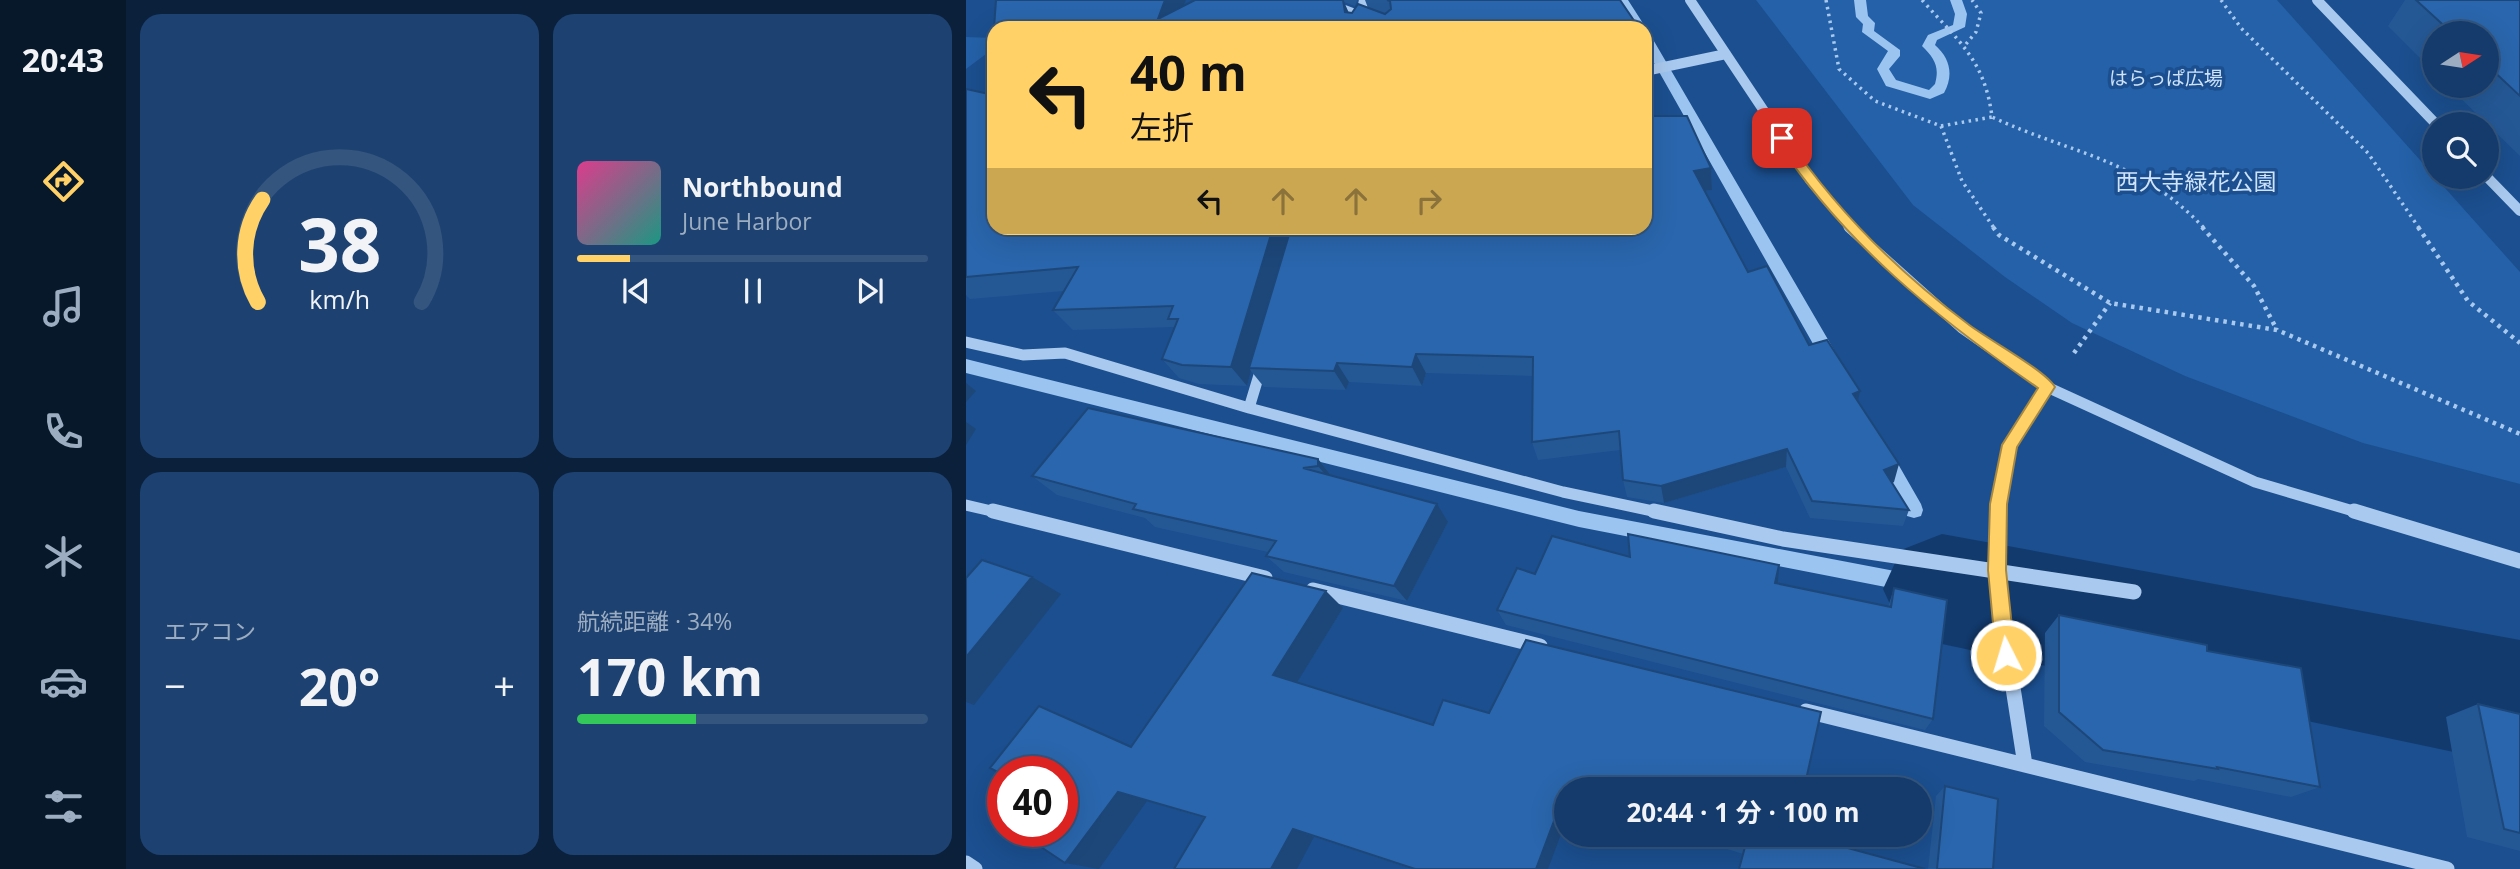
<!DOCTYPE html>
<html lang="ja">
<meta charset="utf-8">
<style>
:root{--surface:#143b6b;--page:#1d4271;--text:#f1f3f6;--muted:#9dadc1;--line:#33557e;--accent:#ffd166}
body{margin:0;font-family:"Open Sans","Noto Sans JP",sans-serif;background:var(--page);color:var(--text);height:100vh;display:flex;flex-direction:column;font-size:26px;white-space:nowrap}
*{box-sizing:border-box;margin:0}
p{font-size:23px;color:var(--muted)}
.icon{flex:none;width:38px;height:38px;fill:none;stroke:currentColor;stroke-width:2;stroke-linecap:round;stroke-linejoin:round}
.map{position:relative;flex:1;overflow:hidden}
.drawer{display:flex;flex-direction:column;gap:14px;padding:14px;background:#0b203b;width:840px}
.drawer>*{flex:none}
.hud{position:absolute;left:21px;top:21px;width:665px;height:214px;border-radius:21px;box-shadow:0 7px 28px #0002,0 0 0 2px var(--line);background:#ffd166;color:#111;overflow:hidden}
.needle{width:46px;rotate:78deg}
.buttons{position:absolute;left:1456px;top:21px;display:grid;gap:14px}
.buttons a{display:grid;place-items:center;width:77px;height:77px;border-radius:50%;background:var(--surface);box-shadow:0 7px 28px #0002,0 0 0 2px var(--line);font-size:35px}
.speed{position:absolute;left:21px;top:756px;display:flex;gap:14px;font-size:35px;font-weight:700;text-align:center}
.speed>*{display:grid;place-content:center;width:91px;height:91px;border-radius:50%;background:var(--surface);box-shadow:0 7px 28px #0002,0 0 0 2px var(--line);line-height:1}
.speed .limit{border:10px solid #d22;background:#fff;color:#111}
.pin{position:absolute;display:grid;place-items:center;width:60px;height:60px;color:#fff;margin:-30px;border-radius:14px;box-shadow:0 4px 10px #0006}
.me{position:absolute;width:77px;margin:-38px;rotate:355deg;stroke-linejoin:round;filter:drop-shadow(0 0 5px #0008)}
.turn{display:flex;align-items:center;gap:24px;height:147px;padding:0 28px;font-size:32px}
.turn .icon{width:91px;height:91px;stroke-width:2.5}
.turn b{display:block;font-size:49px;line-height:60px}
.lanes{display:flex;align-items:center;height:66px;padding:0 28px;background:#0003;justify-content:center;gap:35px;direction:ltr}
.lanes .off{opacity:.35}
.big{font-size:52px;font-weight:700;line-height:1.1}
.drawer .tile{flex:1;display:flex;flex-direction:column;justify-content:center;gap:10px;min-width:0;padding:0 24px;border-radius:21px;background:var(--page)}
.drawer .dial{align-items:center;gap:0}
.dial svg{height:182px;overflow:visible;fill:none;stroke:var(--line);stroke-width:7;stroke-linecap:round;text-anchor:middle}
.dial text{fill:var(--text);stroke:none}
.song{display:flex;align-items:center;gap:21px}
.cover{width:84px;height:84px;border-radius:10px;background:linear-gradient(135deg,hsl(330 70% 55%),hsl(170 70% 35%))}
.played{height:7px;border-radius:4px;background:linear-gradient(90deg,var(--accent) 15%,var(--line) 15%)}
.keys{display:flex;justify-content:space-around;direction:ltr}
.heat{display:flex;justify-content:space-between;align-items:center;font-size:38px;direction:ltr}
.charge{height:10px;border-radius:5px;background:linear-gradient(90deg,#34c759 34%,var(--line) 0)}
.drawer .tiles{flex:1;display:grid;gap:14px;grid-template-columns:repeat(2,1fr)}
.trip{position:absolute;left:588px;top:777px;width:378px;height:70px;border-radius:35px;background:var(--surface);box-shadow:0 7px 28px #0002,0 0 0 2px var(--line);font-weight:700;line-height:70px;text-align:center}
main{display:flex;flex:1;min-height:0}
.dock{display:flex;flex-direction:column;width:126px;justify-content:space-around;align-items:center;background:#08182b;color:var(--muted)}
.dock .icon{width:49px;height:49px}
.dock .selected{color:var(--accent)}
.dock b{font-size:32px;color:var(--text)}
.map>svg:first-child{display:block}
</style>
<main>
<nav class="dock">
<b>20:43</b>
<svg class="icon selected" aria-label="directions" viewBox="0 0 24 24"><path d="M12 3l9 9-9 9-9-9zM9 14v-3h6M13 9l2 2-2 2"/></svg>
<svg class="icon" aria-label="music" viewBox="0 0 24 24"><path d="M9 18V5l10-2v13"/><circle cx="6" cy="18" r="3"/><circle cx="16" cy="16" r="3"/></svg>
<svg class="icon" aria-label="phone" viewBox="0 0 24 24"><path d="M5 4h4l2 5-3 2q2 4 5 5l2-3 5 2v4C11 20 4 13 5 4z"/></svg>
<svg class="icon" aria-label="climate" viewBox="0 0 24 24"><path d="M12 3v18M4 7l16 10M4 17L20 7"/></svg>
<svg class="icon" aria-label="car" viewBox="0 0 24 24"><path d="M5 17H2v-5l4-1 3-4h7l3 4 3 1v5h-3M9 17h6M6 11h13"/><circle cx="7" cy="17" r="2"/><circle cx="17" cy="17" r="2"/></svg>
<svg class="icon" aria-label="filters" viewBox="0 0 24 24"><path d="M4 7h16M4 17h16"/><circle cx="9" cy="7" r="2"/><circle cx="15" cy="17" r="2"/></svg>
</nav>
<section class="drawer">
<div class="tiles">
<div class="tile dial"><svg viewBox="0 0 100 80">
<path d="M14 69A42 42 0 1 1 86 69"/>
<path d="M14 69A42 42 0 0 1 16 24" stroke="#ffd166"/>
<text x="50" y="56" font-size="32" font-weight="700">38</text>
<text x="50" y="72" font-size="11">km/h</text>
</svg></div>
<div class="tile">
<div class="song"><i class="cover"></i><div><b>Northbound</b><p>June Harbor</p></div></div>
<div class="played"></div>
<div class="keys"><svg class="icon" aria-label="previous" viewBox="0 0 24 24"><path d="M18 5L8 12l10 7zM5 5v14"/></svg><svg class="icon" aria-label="pause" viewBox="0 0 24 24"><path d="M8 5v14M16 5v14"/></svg><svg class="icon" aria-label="next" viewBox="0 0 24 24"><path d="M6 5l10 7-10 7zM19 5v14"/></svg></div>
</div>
<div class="tile"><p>エアコン</p>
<div class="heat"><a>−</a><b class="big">20°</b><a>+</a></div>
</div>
<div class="tile"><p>航続距離 · 34%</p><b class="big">170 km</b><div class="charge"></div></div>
</div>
</section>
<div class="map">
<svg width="1554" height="869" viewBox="0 0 1554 869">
<rect width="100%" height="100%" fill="#1b4f8f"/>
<!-- green -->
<path fill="#2461a8" d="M790 0H1311L1554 272V484L1397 443 1219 376 1106 323 1039 277 947 205Z
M0 37 28 38V48L0 69Z"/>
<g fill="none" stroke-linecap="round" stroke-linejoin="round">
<!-- stream -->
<path fill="#9cc4f0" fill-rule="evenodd" d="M650 0H662L680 28 679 30 668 28Z
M888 0H900L902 16 909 23 908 31 934 50V56L923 69 930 80 963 90 969 84C974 66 968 58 956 46L962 35 987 25 989 14 984 0H996L1001 14 999 27 971 40 969 45C984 58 988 75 978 93L964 99 920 86 911 69 922 51 896 32 897 24 890 17Z
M679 32 685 36 871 355 873 360 871 365H859L679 47Z
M0 359 613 511 976 580 983 583 986 589 983 595 976 598 613 527 0 373Z
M918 447 924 450 955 504 957 510 955 516 948 518 941 516 912 460 909 455 912 450Z"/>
<!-- river -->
<path fill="#123a6d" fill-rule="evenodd" d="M976 534 1554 640V766L976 644 935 628 917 589 935 550Z"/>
<!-- path-far1 -->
<path stroke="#a9c9ee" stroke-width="3.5" stroke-dasharray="2.5 4.5" stroke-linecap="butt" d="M860 0 873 69 909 101 975 126 996 181 1028 228
M956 0C992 41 1019 60 1026 117 1108 155 1172 158 1238 228
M1255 0 1275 28 1402 153 1453 228
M1000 44 1010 32 1015 13 1006 0
M975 126 1026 117"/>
<!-- path -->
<path stroke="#a9c9ee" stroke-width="4.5" stroke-dasharray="3.5 5" stroke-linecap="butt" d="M1027 227 1033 235 1144 303 1311 330 1554 434
M1236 227 1288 286 1311 330
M1452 227 1502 301 1554 343
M1108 353 1144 303"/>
<!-- minor-far2 -->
<path stroke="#a9c9ee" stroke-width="10" d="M352 0 426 28
M724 0 844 180 885 228
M1351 0 1470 124
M392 28 398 0
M679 71 760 54
M1521 177 1554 211"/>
<!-- minor-far1 -->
<path stroke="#a9c9ee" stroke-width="11" d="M883 227 996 328 1081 387 1289 482 1394 513
M0 342 57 355 99 353 283 408 597 492 696 513
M283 408 296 365
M0 505 34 513
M1031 513C1038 455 1048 434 1081 387"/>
<!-- minor -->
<path stroke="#a9c9ee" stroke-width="15" d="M27 511 299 578
M688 511 817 539 1168 592
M1031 511 1034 604 1059 765
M1388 511 1554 561
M347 590 574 646
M840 711 1481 869
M0 863 9 869"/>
</g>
<!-- wall -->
<path fill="#245895" d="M30 0H220L218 5 229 0H391L389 6 378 2 383 13H386L402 8 399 0H654L673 28Z
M1439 0H1554V156L1482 86H1521V33H1468V72L1422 26Z
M0 89 23 94 28 228H679L745 168 746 190 739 191 782 272 843 345 892 401 928 482 926 483 943 510 937 526 844 518 820 467 698 503 661 497 657 480 654 450 572 460 566 442 567 376 460 373 456 386 383 382 380 390 298 387 285 371 281 386 233 384 213 378 196 359 209 327 107 330 87 310 98 291 4 299 0 295Z
M352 459 365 475 482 522 441 601 318 572 300 556 302 552 189 527 179 518 91 495 66 476Z
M664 557 811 584 922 607 928 588 967 719 959 730 540 625 531 610Z
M377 608 331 682 600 789 582 869H446L348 837 238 818 181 801 96 831 73 706 165 746Z
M1093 615 1241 651 1354 787 1325 797 1232 779 1228 781 1119 762 1078 726 1079 633Z
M1512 704 1554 714V851L1501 837 1480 717Z
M979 786 1027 869H962L970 796Z
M718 835H834L777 854Z"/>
<!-- shaded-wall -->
<path fill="#1d4779" d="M199 0H220L209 28 192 19Z
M377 0 386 21 379 12Z
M745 168 746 190 730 192 728 171Z
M307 228H326L283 368 285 371 281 386 265 367Z
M450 354 460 373 456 386 446 367Z
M371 363 383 382 380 390 368 371Z
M0 383 10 391 0 402Z
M894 391 890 410 887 394Z
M0 422 10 429 0 445Z
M821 449 820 467 698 503 695 486Z
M352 459 367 478V484L352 466Z
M933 464 928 482 913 488 918 470Z
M471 504 482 522 441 601 428 586Z
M813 565 812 581 807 599 809 583Z
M66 577 95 594 8 705 0 702V657Z
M360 591 377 608 327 689 307 675Z
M73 706 104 719 192 758 165 747Z
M600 790V821L582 869H570Z
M152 792 181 801 133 869 99 863Z
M327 829 348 837 331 869H305Z"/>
<!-- building -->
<path fill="#2a66ad" stroke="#1d4779" stroke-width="2" d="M30 0H199L192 19 229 0H377L379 12 386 13 392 4 419 14 425 9 424 1 421 0H654L673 28H28Z
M1450 0H1554V96L1521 65V33H1486Z
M28 29V228H307L265 367 216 365 196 359 212 319H202L207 306 87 310 112 267 0 277V89L23 94Z
M679 116H721L745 168 728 171 782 272 801 266 843 345 861 340 894 391 887 394 933 464 918 470 943 510 846 501 821 449 695 486 657 480 653 431 566 442 567 357 450 354 446 367 371 363 368 371 283 368 325 228H679Z
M122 408 352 459V466L337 468 471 504 428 586 300 556 310 541 167 509 170 504 66 476Z
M662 534 813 565 809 583 925 607 928 588 981 600 967 719 531 610 551 568 569 574 586 536 664 557Z
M16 560 66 577 0 657V578Z
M286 573 360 591 307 675 467 725 477 700 523 713 560 640 855 712 838 789H600L570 869H449L327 829 305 869H208L239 817 152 792 99 863 51 831H96V772H37V775L24 768 73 706 165 747Z
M1093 615 1241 645V651L1335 668 1354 787 1251 767 1252 769 1137 750 1093 712Z
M1512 704 1554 714V833L1538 829Z
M979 786 1032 799 1027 869H971Z
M740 835H834L959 869H773L779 847Z"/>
<!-- route -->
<path fill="#ffd166" stroke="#a68842" stroke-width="2" d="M811 136H820C869 209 931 271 1002 324 1021 339 1079 370 1089 387L1051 447 1041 504 1040 570 1049 655 1046 661 1040 664 1033 661 1030 655 1022 570 1024 504 1036 445 1072 388C971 318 877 243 809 138Z"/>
<g text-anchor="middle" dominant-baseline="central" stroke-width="7" stroke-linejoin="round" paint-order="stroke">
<!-- far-park labels -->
<g font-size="19" fill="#cfe3fa" stroke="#1b4f8f">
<text x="1200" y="78">はらっぱ広場</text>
</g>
<!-- park labels -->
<g font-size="23" fill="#cfe3fa" stroke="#1b4f8f">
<text x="1230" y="181">西大寺緑花公園</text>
</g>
</g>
</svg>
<div class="buttons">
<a><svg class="needle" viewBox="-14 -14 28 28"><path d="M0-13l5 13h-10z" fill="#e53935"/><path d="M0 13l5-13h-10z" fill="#9dadc1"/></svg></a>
<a><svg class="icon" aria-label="search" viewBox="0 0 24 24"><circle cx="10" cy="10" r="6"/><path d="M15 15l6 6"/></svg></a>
</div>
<div class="speed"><div class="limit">40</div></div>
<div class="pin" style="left:816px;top:138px;background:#d93025"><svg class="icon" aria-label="arrive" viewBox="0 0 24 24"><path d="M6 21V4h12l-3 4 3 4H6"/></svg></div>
<svg class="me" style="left:1040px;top:655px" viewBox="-20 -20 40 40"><circle r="17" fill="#ffd166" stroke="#fff" stroke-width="3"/><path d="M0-11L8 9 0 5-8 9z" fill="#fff"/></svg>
<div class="trip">20:44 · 1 分 · 100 m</div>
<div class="hud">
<div class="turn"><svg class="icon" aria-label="left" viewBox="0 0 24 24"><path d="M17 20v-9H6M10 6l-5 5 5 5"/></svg><div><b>40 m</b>左折</div></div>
<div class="lanes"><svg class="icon" aria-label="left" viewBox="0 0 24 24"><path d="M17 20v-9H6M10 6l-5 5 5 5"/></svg><svg class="icon off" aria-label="ahead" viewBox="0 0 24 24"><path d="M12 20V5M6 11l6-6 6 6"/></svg><svg class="icon off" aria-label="ahead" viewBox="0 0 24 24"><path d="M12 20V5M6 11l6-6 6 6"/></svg><svg class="icon off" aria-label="right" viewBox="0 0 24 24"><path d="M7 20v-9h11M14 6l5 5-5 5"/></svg></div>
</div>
</div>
</main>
